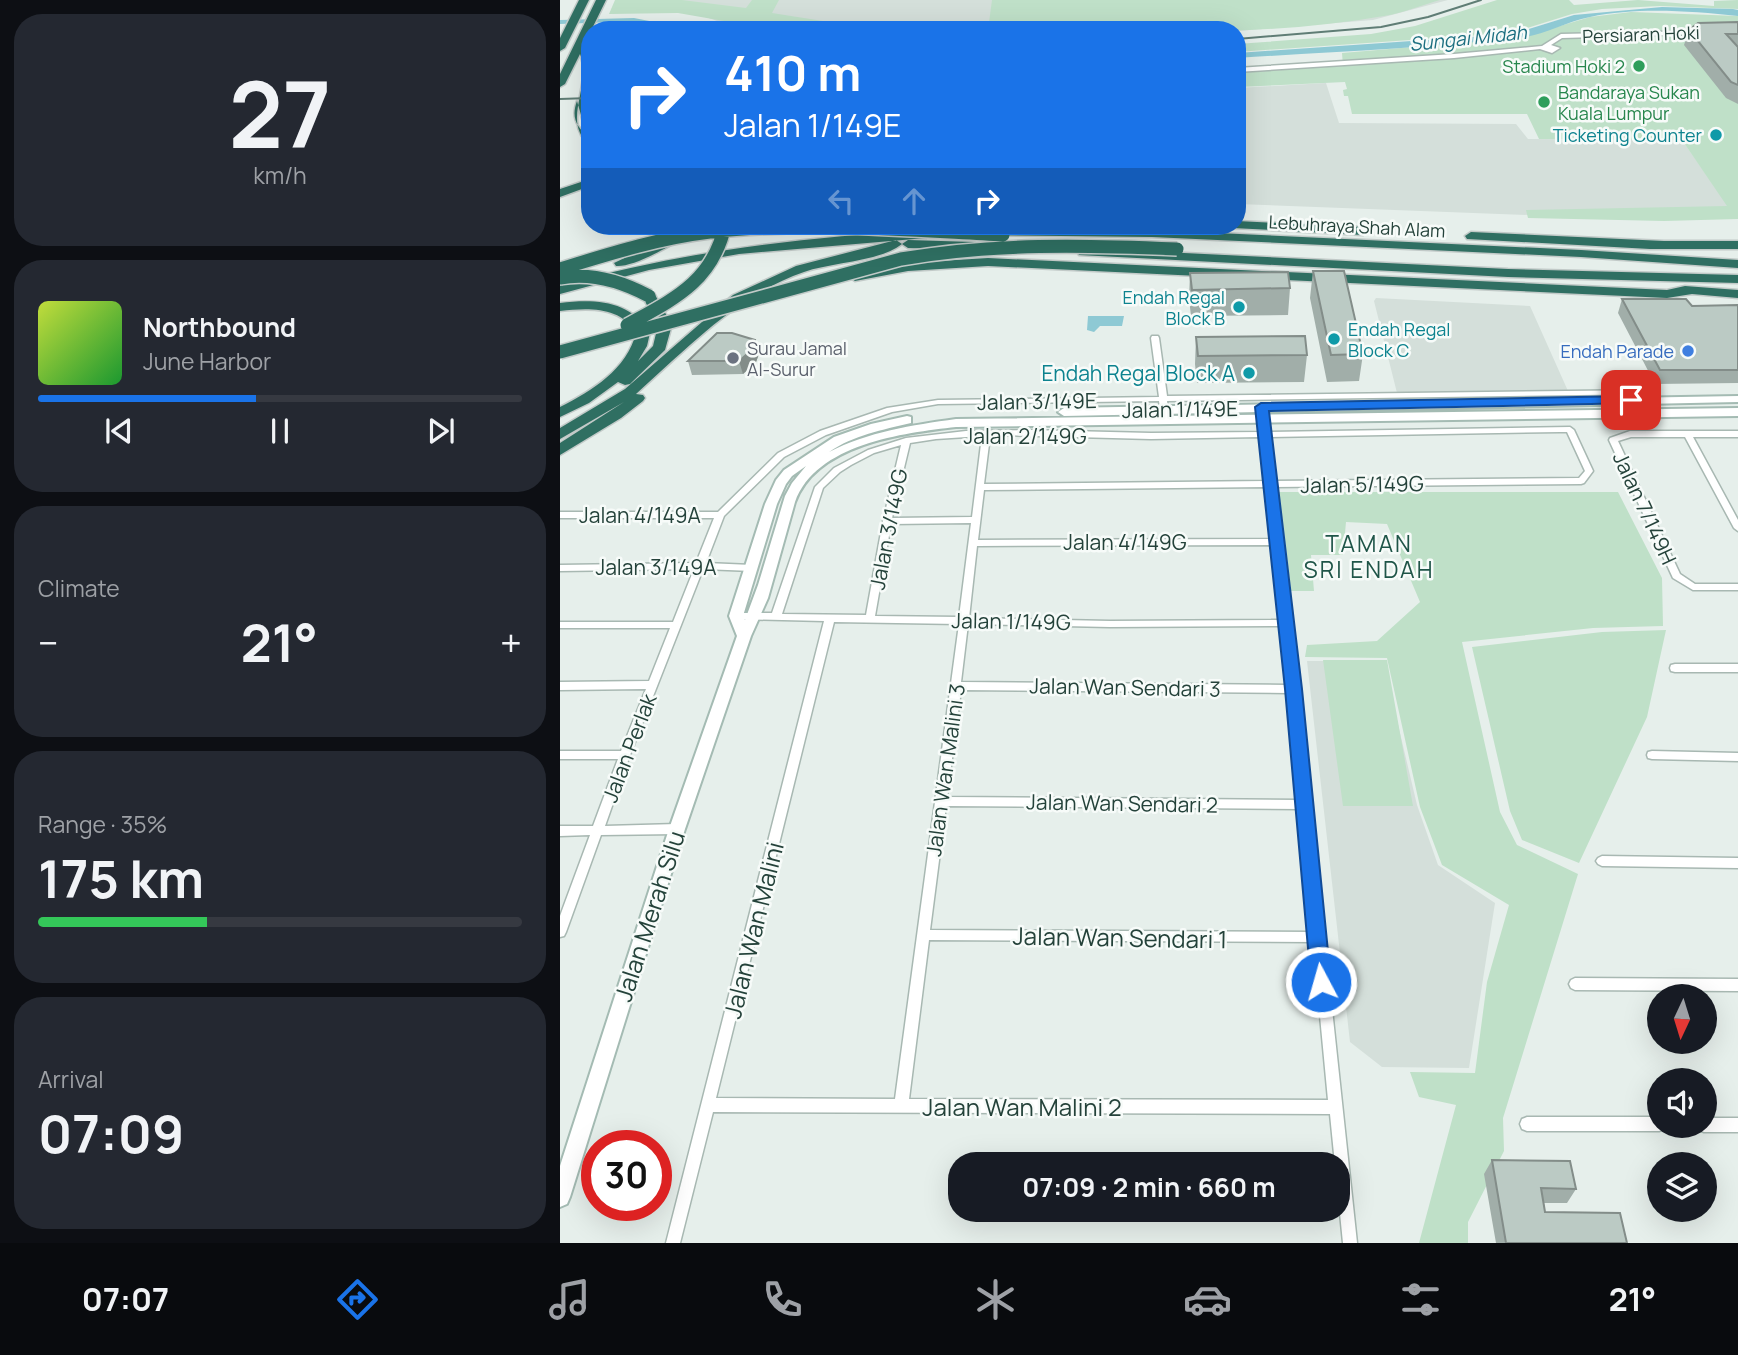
<!DOCTYPE html>
<meta charset="utf-8">
<style>
:root{--surface:#171b24;--page:#242831;--text:#f1f3f6;--muted:#9ea1a6;--line:#363941;--accent:#1a73e8}
body{margin:0;font-family:Manrope,sans-serif;background:var(--page);color:var(--text);height:100vh;display:flex;flex-direction:column;font-size:26px;white-space:nowrap}
*{box-sizing:border-box;margin:0}
p{font-size:23px;color:var(--muted)}
.icon{flex:none;width:38px;height:38px;fill:none;stroke:currentColor;stroke-width:2;stroke-linecap:round;stroke-linejoin:round}
.map{position:relative;flex:1;overflow:hidden}
.side{display:flex;flex-direction:column;gap:14px;padding:14px;background:#0d0f14;width:560px}
.side>*{flex:none}
.hud{position:absolute;left:21px;top:21px;width:665px;height:214px;border-radius:28px;box-shadow:0 7px 28px #0002;background:#1a73e8;color:#fff;overflow:hidden}
.needle{width:46px;rotate:184deg}
.controls{position:absolute;left:1087px;top:984px;display:grid;gap:14px}
.controls a{display:grid;place-items:center;width:70px;height:70px;border-radius:50%;background:var(--surface);box-shadow:0 7px 28px #0002;font-size:35px}
.speed{position:absolute;left:21px;top:1130px;display:flex;gap:14px;font-size:35px;font-weight:700;text-align:center}
.speed>*{display:grid;place-content:center;width:91px;height:91px;border-radius:50%;background:var(--surface);box-shadow:0 7px 28px #0002;line-height:1}
.speed .limit{border:10px solid #d22;background:#fff;color:#111}
.pin{position:absolute;display:grid;place-items:center;width:60px;height:60px;color:#fff;margin:-30px;border-radius:14px;box-shadow:0 4px 10px #0006}
.me{position:absolute;width:77px;margin:-38px;rotate:354deg;stroke-linejoin:round;filter:drop-shadow(0 0 5px #0008)}
.turn{display:flex;align-items:center;gap:24px;height:147px;padding:0 28px;font-size:32px}
.turn .icon{width:91px;height:91px;stroke-width:2.5}
.turn b{display:block;font-size:49px;line-height:60px}
.lanes{display:flex;align-items:center;height:66px;padding:0 28px;background:#0003;justify-content:center;gap:35px;direction:ltr}
.lanes .off{opacity:.35}
.big{font-size:52px;font-weight:700;line-height:1.1}
.side .tile{flex:1;display:flex;flex-direction:column;justify-content:center;gap:10px;min-width:0;padding:0 24px;border-radius:28px;background:var(--page)}
.side .dial{align-items:center;gap:0}
.dial b{font-size:91px;line-height:1}
.song{display:flex;align-items:center;gap:21px}
.cover{width:84px;height:84px;border-radius:10px;background:linear-gradient(135deg,hsl(70 70% 55%),hsl(130 70% 35%))}
.played{height:7px;border-radius:4px;background:linear-gradient(90deg,var(--accent) 45%,var(--line) 45%)}
.keys{display:flex;justify-content:space-around;direction:ltr}
.heat{display:flex;justify-content:space-between;align-items:center;font-size:38px;direction:ltr}
.charge{height:10px;border-radius:5px;background:linear-gradient(90deg,#34c759 35%,var(--line) 0)}
.trip{position:absolute;left:388px;top:1152px;width:402px;height:70px;border-radius:28px;background:var(--surface);box-shadow:0 7px 28px #0002;font-weight:700;line-height:70px;text-align:center}
.tabs{display:flex;height:112px;justify-content:space-around;align-items:center;background:#090b0e;color:var(--muted)}
.tabs .icon{width:49px;height:49px}
.tabs .current{color:var(--accent)}
.tabs b{font-size:32px;color:var(--text)}
main{display:flex;flex:1;min-height:0}
.map>svg:first-child{display:block}
</style>
<main>
<section class="side">
<div class="tile dial"><b>27</b><p>km/h</p></div>
<div class="tile">
<div class="song"><i class="cover"></i><div><b>Northbound</b><p>June Harbor</p></div></div>
<div class="played"></div>
<div class="keys"><svg class="icon" aria-label="previous" viewBox="0 0 24 24"><path d="M18 5L8 12l10 7zM5 5v14"/></svg><svg class="icon" aria-label="pause" viewBox="0 0 24 24"><path d="M8 5v14M16 5v14"/></svg><svg class="icon" aria-label="next" viewBox="0 0 24 24"><path d="M6 5l10 7-10 7zM19 5v14"/></svg></div>
</div>
<div class="tile"><p>Climate</p>
<div class="heat"><a>−</a><b class="big">21°</b><a>+</a></div>
</div>
<div class="tile"><p>Range · 35%</p><b class="big">175 km</b><div class="charge"></div></div>
<div class="tile"><p>Arrival</p><b class="big">07:09</b></div>
</section>
<div class="map">
<svg width="1178" height="1243" viewBox="0 0 1178 1243">
<rect width="100%" height="100%" fill="#e6efeb"/>
<!-- built -->
<path fill="#d4dfda" d="M70 0H888L813 20 677 31 182 30 121 8Z
M766 83 779 123 956 124 968 139 1122 140 1175 216H994L677 204V88Z
M816 298 970 306 1008 391 837 393 814 301Z
M747 661H823L857 805 878 865 935 903 909 1068 822 1067 790 1042Z"/>
<!-- green -->
<path fill="#bfe0c8" d="M55 0H122L186 8 192 0H219L212 13 301 27 299 30H216L118 13 49 14Z
M432 0H880C862 5 843 13 824 16 694 39 559 30 428 30Z
M937 0H1009L1014 5 1078 0 1154 6V1L1178 0V9L1100 6 1042 9 1012 14 951 33 677 52V44L811 34 855 26Z
M1071 12 1178 16V219L1104 221 968 218 966 210 1167 206 1122 140 979 139 967 114H792L788 96H784L783 90 787 89 785 82 677 87V73L783 66 782 53 960 38 1030 17Z
M719 492H1058L1102 578 1103 626 1033 628 902 642 940 812 957 845 1018 874 943 1118 944 1151 908 1222V1243H859L896 1105 859 1097 850 1072 915 1073 927 982 949 905 882 865 860 807 827 658 745 657 747 645 817 641 860 602 827 524 786 522 783 555H751L754 591H731Z
M1106 630 1087 717 1019 863 962 840 950 811 912 647 1042 632Z
M763 660H827L853 806H783Z"/>
<!-- water -->
<path fill="#8ec9d4" d="M1102 7 1173 9 1178 10V16C1130 11 1077 7 1030 17 1005 22 983 36 958 38 865 48 771 52 677 58V53L953 34 1014 15Z
M74 18 135 30H108L53 22 0 24V20Z
M528 316H564L562 326H540L534 332 527 330Z"/>
<g fill="none" stroke-linecap="round" stroke-linejoin="round">
<!-- street casing -->
<g stroke="#a8b8b2" stroke-width="3">
<path id="street" d="M1139 31 1142 33 1141 34 1002 38 991 45 1000 48 992 53 980 49 894 58 677 72V68L894 54 982 46 1001 34Z
M592 336H598L599 338 607 396 1093 390 1097 392 1093 394 607 401 610 422 606 424 602 422 599 401 378 404 332 412 266 435 224 457 164 516 146 563 192 565 197 568 192 571 143 569 70 755 45 826 117 824 121 826 123 829 121 832 117 834 41 835 6 932 4 936 0 937V916L30 835 0 836V826H33L58 759H0V751H61L86 689 0 690V682L89 681 110 628H0V622H113L134 569 0 571V565L136 563 154 518H0V512H158L218 453 260 431 327 408 378 400 599 397 591 338Z
M698 405H701L705 407 708 432 1010 427 1014 430 1033 471 1024 483 1021 484 715 487 737 686 739 689 738 691 797 1243H783L779 1203V1164H775L770 1114 153 1112 120 1243H106L264 621 176 619 171 616 176 613H212L255 487 274 468 308 450 346 438 406 431 468 430 591 433 700 432 697 407ZM1000 432H1007L1025 471 1019 478 714 481 709 437ZM437 435 591 439 700 437 705 481 424 484 430 436ZM422 436 412 517 332 518 350 443 376 439ZM341 445 323 521 306 615 222 614 263 488 280 472 291 465 314 453ZM706 487 712 539 418 540 424 490ZM411 523 399 617 315 616 331 524ZM712 545 720 620 550 621 409 618 417 546ZM274 622 399 624 335 1099 156 1098ZM408 624 550 627 721 626 727 685 401 682ZM401 690 728 693 739 800 387 797ZM386 806 740 809 752 932 370 930ZM369 940 753 942 768 1100 349 1099Z
M1070 431H1178V437H1133L1178 520V531L1174 528 1125 437H1071L1058 441 1120 574 1135 584H1178V590H1133L1113 578 1049 440 1050 438Z
M1115 664H1178V672H1115L1111 671 1110 668 1111 665Z
M1092 751 1178 753V761L1092 759 1088 758 1087 755 1088 752Z
M1042 856 1178 858V868L1042 866 1038 864 1036 861 1038 858Z
M1015 978 1178 979V991L1015 990 1011 988 1009 984 1011 980Z
M967 1117H1099V1125H1105L1104 1129 1099 1131H967L962 1129 960 1124 962 1119Z
M1144 1118H1178V1132H1144L1139 1130 1137 1125H1144Z"/>
</g>
<!-- secondary casing -->
<g stroke="#a4bbb3" stroke-width="4">
<path id="secondary" d="M1178 396V402L504 416 498 412 504 408Z
M1178 408V416L396 427C343 433 256 444 235 502L208 598 191 636 125 829 10 1197 7 1204 0 1207V1166L109 829 177 636 169 616 205 504 216 480 224 470 274 437 311 424 347 416 351 417V423C322 430 294 435 269 452 308 432 352 425 396 419ZM246 466 232 483 225 496 198 585 185 620 183 616 217 504 226 484 232 476Z"/>
</g>
<!-- highway casing -->
<g stroke="#c2cac8" stroke-width="3">
<path id="highway" d="M19 0H29L5 48 0 51V38Z
M36 0H46L25 43 30 54 27 101 30 132 25 129 17 101C11 117 16 128 30 137V145C0 122 33 86 20 54L5 84 0 87V74Z
M30 179V186L0 197V189Z
M677 221 803 227 809 231 803 235 673 228 671 226H677Z
M123 226H137C124 240 74 268 56 266L54 263 98 242Z
M425 228 592 230 1021 250 1178 260V268L1021 257 592 237 421 235 419 232Z
M362 231 368 235 366 238 179 254 89 270 0 294V286C119 252 239 237 362 231Z
M911 232 1104 241H1178V249H1090L907 239 905 236Z
M336 240 342 244 348 240 414 242 420 246 414 250 348 248 342 244C319 262 272 262 244 272 177 295 128 348 76 394L83 395 85 398 83 401 61 418 0 455V443L64 402 0 439V428L65 389 173 295 236 266Z
M523 248 948 269 1178 275V283L948 277 519 255 517 252Z
M428 258 1107 290 1125 286 1178 290V298L1132 294 1107 298 428 266 348 271 295 281 289 277 295 273 348 263Z
M89 292 94 293 112 325 105 350 70 384 65 385 58 382 29 403 0 417V407C32 391 67 369 76 333 60 306 28 308 0 311V303C35 299 70 300 90 333L87 346 78 361 93 346 98 325 82 296Z"/>
</g>
<!-- street -->
<use href="#street" fill="#fff" fill-rule="evenodd"/>
<!-- secondary -->
<use href="#secondary" fill="#fff" fill-rule="evenodd"/>
<!-- highway -->
<use href="#highway" fill="#2f6f62" fill-rule="evenodd"/>
<!-- tram -->
<path stroke="#5f7d75" stroke-width="2" d="M677 39 821 27 868 17 921 0
M0 99 30 98"/>
<!-- highway-bridge casing -->
<g stroke="#c2cac8" stroke-width="16" stroke-linecap="butt">
<path id="highway-bridge" d="M0 269C49 254 99 238 150 232 247 221 346 230 443 235
M0 278C32 272 61 281 89 296
M67 325C114 299 152 282 165 226
M0 352 341 259C433 243 524 245 617 249"/>
</g>
<!-- highway-bridge -->
<use href="#highway-bridge" stroke="#2f6f62" stroke-width="13"/>
</g>
<!-- wall -->
<path fill="#a1aea9" d="M1178 22V104L1166 98 1124 45 1129 30Z
M753 271 803 354 799 381 767 382 750 298Z
M630 273 730 288 728 315 631 316 629 299Z
M1062 299 1132 306 1178 305V383L1095 384 1058 313Z
M636 337 747 355 744 382 637 383 635 364Z
M195 340 199 354 196 362 183 374 132 375 128 361Z
M932 1160 1016 1189 1007 1203H984L985 1212 1067 1243H936L924 1174Z"/>
<!-- shaded-wall -->
<path fill="#838d89" d="M195 340 199 354 196 362 183 374 179 361Z"/>
<!-- building -->
<path fill="#bbcac4" stroke="#838d89" stroke-width="2" d="M1178 22V34H1166L1178 47V85L1171 82 1129 30 1138 23Z
M753 271H784L803 354 771 355Z
M728 272 730 288 632 290 630 273Z
M1062 299H1126L1132 306 1178 305V370H1100Z
M157 333H172L195 340 193 349 179 361H128Z
M745 336 747 355 638 356 636 337Z
M932 1160 1010 1161 1016 1189 981 1188 985 1212 1060 1213 1067 1243H946Z"/>
<!-- route -->
<path fill="#1a73e8" stroke="#114b97" stroke-width="2" d="M1071 396 1075 397V403L709 411 742 689 771 982 768 988 761 991 754 988 751 982 725 689 695 407 701 403Z"/>
<!-- markers -->
<g fill="#2e9e5b" stroke="#f7fbf9" stroke-width="2.5">
<circle cx="1079" cy="66" r="7"/>
<circle cx="984" cy="102" r="7"/>
</g>
<g fill="#0f9aa8" stroke="#f7fbf9" stroke-width="2.5">
<circle cx="1156" cy="135" r="7"/>
<circle cx="679" cy="307" r="7"/>
<circle cx="774" cy="339" r="7"/>
<circle cx="689" cy="373" r="7"/>
</g>
<circle fill="#3f7fe0" stroke="#f7fbf9" stroke-width="2.5" cx="1128" cy="351" r="7"/>
<circle fill="#6b7280" stroke="#f7fbf9" stroke-width="2.5" cx="173" cy="358" r="7"/>
<g text-anchor="middle" dominant-baseline="central" stroke-width="5" stroke-linejoin="round" paint-order="stroke">
<!-- far-street labels -->
<g font-size="18" fill="#24423a" stroke="#f7fbf9">
<text transform="translate(1081 34) rotate(-2)">Persiaran Hoki</text>
<text transform="translate(797 226) rotate(3)">Lebuhraya Shah Alam</text>
</g>
<!-- far-leisure labels -->
<g font-size="18" fill="#27864d" stroke="#f7fbf9" text-anchor="end">
<text x="1065" y="66">Stadium Hoki 2</text>
<text x="998" y="92" text-anchor="start">Bandaraya Sukan<tspan x="998" dy="21">Kuala Lumpur</tspan></text>
</g>
<!-- far-culture labels -->
<g font-size="18" fill="#0d838f" stroke="#f7fbf9" text-anchor="end">
<text x="1142" y="135">Ticketing Counter</text>
<text x="665" y="297">Endah Regal<tspan x="665" dy="21">Block B</tspan></text>
<text x="788" y="329" text-anchor="start">Endah Regal<tspan x="788" dy="21">Block C</tspan></text>
</g>
<!-- far-worship labels -->
<g font-size="18" fill="#5b616d" stroke="#f7fbf9" text-anchor="start">
<text x="187" y="348">Surau Jamal<tspan x="187" dy="21">Al-Surur</tspan></text>
</g>
<!-- far-shop labels -->
<g font-size="18" fill="#366cbe" stroke="#f7fbf9" text-anchor="end">
<text x="1114" y="351">Endah Parade</text>
</g>
<!-- far-water labels -->
<g font-size="19" font-style="italic" fill="#1c6f80" stroke="#f7fbf9">
<text transform="translate(908 38) rotate(-6)">Sungai Midah</text>
</g>
<!-- culture labels -->
<g font-size="21" fill="#0d838f" stroke="#f7fbf9" text-anchor="end">
<text x="675" y="373">Endah Regal Block A</text>
</g>
<!-- street labels -->
<g font-size="21" fill="#24423a" stroke="#f7fbf9">
<text transform="translate(477 401) rotate(-1)">Jalan 3/149E</text>
<text transform="translate(620 409) rotate(-1)">Jalan 1/149E</text>
<text x="465" y="436">Jalan 2/149G</text>
<text transform="translate(802 484) rotate(-1)">Jalan 5/149G</text>
<text transform="translate(1085 508) rotate(65)">Jalan 7/149H</text>
<text x="80" y="515">Jalan 4/149A</text>
<text transform="translate(328 529) rotate(-79)">Jalan 3/149G</text>
<text x="565" y="542">Jalan 4/149G</text>
<text x="96" y="567">Jalan 3/149A</text>
<text transform="translate(451 621) rotate(1)">Jalan 1/149G</text>
<text transform="translate(565 687) rotate(1)">Jalan Wan Sendari 3</text>
<text transform="translate(69 748) rotate(-69)">Jalan Perlak</text>
<text transform="translate(385 770) rotate(-82)">Jalan Wan Malini 3</text>
<text transform="translate(562 803) rotate(1)">Jalan Wan Sendari 2</text>
</g>
<!-- neighbourhood labels -->
<g font-size="23" letter-spacing="2" fill="#1f5548" stroke="#f7fbf9">
<text x="809" y="543">TAMAN<tspan x="809" dy="26">SRI ENDAH</tspan></text>
</g>
<!-- near-street labels -->
<g font-size="24" fill="#24423a" stroke="#f7fbf9">
<text transform="translate(89 916) rotate(-72)">Jalan Merah Silu</text>
<text transform="translate(193 930) rotate(-76)">Jalan Wan Malini</text>
<text transform="translate(560 937) rotate(1)">Jalan Wan Sendari 1</text>
<text x="462" y="1106">Jalan Wan Malini 2</text>
</g>
</g>
</svg>
<div class="controls">
<a><svg class="needle" viewBox="-14 -14 28 28"><path d="M0-13l5 13h-10z" fill="#e53935"/><path d="M0 13l5-13h-10z" fill="#9ea1a6"/></svg></a>
<a><svg class="icon" aria-label="sound" viewBox="0 0 24 24"><path d="M4 9h4l5-4v14l-5-4H4zM17 9q2 3 0 6"/></svg></a>
<a><svg class="icon" aria-label="layers" viewBox="0 0 24 24"><path d="M12 4l9 5-9 5-9-5zM3 14l9 5 9-5"/></svg></a>
</div>
<div class="speed"><div class="limit">30</div></div>
<div class="pin" style="left:1071px;top:400px;background:#d93025"><svg class="icon" aria-label="arrive" viewBox="0 0 24 24"><path d="M6 21V4h12l-3 4 3 4H6"/></svg></div>
<svg class="me" style="left:761px;top:982px" viewBox="-20 -20 40 40"><circle r="17" fill="#1a73e8" stroke="#fff" stroke-width="3"/><path d="M0-11L8 9 0 5-8 9z" fill="#fff"/></svg>
<div class="trip">07:09 · 2 min · 660 m</div>
<div class="hud">
<div class="turn"><svg class="icon" aria-label="right" viewBox="0 0 24 24"><path d="M7 20v-9h11M14 6l5 5-5 5"/></svg><div><b>410 m</b>Jalan 1/149E</div></div>
<div class="lanes"><svg class="icon off" aria-label="left" viewBox="0 0 24 24"><path d="M17 20v-9H6M10 6l-5 5 5 5"/></svg><svg class="icon off" aria-label="ahead" viewBox="0 0 24 24"><path d="M12 20V5M6 11l6-6 6 6"/></svg><svg class="icon" aria-label="right" viewBox="0 0 24 24"><path d="M7 20v-9h11M14 6l5 5-5 5"/></svg></div>
</div>
</div>
</main>
<nav class="tabs">
<b>07:07</b>
<svg class="icon current" aria-label="directions" viewBox="0 0 24 24"><path d="M12 3l9 9-9 9-9-9zM9 14v-3h6M13 9l2 2-2 2"/></svg>
<svg class="icon" aria-label="music" viewBox="0 0 24 24"><path d="M9 18V5l10-2v13"/><circle cx="6" cy="18" r="3"/><circle cx="16" cy="16" r="3"/></svg>
<svg class="icon" aria-label="phone" viewBox="0 0 24 24"><path d="M5 4h4l2 5-3 2q2 4 5 5l2-3 5 2v4C11 20 4 13 5 4z"/></svg>
<svg class="icon" aria-label="climate" viewBox="0 0 24 24"><path d="M12 3v18M4 7l16 10M4 17L20 7"/></svg>
<svg class="icon" aria-label="car" viewBox="0 0 24 24"><path d="M5 17H2v-5l4-1 3-4h7l3 4 3 1v5h-3M9 17h6M6 11h13"/><circle cx="7" cy="17" r="2"/><circle cx="17" cy="17" r="2"/></svg>
<svg class="icon" aria-label="filters" viewBox="0 0 24 24"><path d="M4 7h16M4 17h16"/><circle cx="9" cy="7" r="2"/><circle cx="15" cy="17" r="2"/></svg>
<b>21°</b>
</nav>
